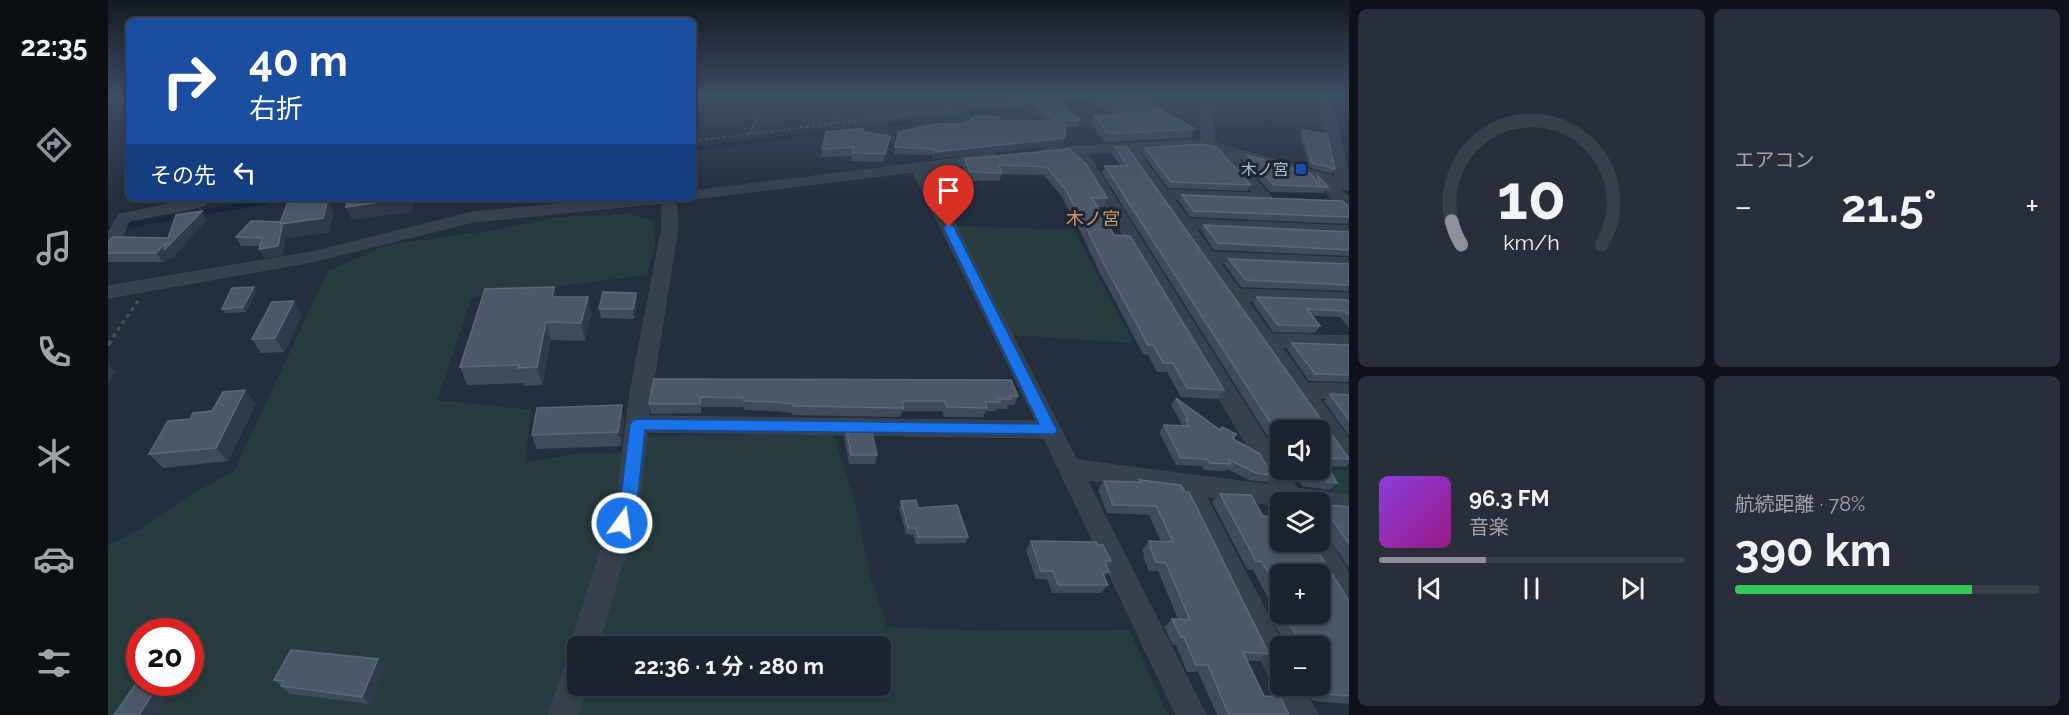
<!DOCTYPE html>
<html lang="ja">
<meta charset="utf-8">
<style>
:root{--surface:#1b232e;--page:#282f3a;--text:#f1f3f6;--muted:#a0a4aa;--line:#39404a;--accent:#8c9099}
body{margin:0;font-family:Raleway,"Noto Sans JP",sans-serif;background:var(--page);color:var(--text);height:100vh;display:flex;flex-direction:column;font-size:22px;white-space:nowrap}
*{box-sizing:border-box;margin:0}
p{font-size:20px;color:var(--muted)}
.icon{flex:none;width:33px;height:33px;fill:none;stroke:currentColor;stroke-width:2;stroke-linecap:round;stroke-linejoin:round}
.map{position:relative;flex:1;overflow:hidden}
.side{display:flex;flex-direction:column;gap:9px;padding:9px;background:#0f1319;width:720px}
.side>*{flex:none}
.hud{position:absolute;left:18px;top:18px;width:570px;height:183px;border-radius:9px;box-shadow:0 3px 9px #0003,0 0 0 2px var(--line);background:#1a4fa0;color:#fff;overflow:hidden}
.controls{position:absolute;left:1162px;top:420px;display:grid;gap:12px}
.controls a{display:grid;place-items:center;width:60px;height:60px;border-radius:9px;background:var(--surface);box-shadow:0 3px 9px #0003,0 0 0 2px var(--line);font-size:30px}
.speed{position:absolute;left:18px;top:618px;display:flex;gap:12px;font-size:30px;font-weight:700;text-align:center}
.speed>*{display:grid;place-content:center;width:78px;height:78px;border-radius:50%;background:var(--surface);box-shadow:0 3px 9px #0003,0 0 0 2px var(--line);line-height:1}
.speed .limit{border:9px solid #d22;background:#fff;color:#111}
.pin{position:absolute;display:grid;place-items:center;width:51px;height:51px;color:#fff;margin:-62px -26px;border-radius:50% 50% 50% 0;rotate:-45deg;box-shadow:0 0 6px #0007}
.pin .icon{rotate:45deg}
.me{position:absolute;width:66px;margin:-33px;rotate:14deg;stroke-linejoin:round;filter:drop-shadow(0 0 4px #0008)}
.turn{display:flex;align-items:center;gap:21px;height:126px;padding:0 24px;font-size:27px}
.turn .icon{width:78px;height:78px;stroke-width:2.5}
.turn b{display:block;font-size:42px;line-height:51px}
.then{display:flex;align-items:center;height:57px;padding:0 24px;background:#0003;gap:12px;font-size:22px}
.big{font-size:45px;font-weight:700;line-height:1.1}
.side .widget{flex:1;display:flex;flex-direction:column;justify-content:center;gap:9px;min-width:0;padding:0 21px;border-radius:9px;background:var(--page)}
.side .dial{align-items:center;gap:0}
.dial svg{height:156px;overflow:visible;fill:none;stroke:var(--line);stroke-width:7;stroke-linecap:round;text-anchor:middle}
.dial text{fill:var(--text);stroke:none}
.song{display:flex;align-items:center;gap:18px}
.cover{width:72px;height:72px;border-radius:9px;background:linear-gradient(135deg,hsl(270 70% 55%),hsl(310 70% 35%))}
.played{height:6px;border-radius:3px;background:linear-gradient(90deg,var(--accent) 35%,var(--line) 35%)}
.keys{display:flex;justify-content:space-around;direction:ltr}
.heat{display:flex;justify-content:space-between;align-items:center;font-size:33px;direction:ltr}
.charge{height:9px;border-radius:4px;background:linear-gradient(90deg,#34c759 78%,var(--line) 0)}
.side .tiles{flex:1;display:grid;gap:9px;grid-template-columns:repeat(2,1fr)}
.trip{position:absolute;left:459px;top:636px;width:324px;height:60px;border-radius:9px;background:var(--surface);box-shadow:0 3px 9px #0003,0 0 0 2px var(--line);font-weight:700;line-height:60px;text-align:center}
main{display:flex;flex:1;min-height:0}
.tabs{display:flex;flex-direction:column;width:108px;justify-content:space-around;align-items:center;background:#0b0e12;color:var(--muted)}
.tabs .icon{width:42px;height:42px}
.tabs .on{color:var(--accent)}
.tabs b{font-size:27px;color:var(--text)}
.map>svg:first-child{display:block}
</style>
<main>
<nav class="tabs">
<b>22:35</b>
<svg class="icon on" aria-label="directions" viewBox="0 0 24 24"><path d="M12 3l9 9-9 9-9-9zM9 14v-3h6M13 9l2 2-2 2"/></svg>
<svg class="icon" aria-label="music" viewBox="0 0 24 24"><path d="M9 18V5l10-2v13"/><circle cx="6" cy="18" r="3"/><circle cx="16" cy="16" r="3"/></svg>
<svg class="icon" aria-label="phone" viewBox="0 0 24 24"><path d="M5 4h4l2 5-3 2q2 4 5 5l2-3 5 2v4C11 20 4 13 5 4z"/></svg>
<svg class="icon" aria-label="climate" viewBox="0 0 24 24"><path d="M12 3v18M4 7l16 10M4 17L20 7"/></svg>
<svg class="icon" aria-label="car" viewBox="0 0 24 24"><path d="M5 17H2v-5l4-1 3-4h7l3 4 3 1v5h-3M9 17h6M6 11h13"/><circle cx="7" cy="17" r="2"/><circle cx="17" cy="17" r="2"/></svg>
<svg class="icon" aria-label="filters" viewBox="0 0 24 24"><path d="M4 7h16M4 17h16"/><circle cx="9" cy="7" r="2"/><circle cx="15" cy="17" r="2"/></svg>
</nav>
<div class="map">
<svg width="1241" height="715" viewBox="0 0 1241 715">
<rect width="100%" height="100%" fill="#242f3e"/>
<!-- green -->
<path fill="#263c3f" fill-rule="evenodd" d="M521 214 546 221 547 246 539 275 364 297 329 400 424 410 417 463 466 454 524 452 537 435H726L748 506 762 576 779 627 873 631 1021 630 1060 715H0V546L37 526 85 493 126 471 220 271 279 245 386 230 450 217ZM32 632H82V682H32ZM470 646H772V686H470Z
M848 226 966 230 1026 343 904 335Z
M1212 469 1241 470V500L1228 499Z"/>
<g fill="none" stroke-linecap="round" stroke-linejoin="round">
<!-- stream-far1 -->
<path stroke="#17263c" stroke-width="4.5" d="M1011 97 1029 96
M949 105 992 99
M585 149 933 106
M149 203 183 198"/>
<!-- stream -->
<path stroke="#17263c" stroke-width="5" d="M89 213 158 202
M0 229 73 216"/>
<!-- minor casing -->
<g stroke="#414a57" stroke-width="1">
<path id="minor" d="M925 96H960L954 100 903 106 897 102 903 98Z
M1210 96H1222L1241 175V190L1231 188 1241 197V211C1230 208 1217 193 1214 183L1128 157 1162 195 1164 198 1162 201 1066 199 1081 219 1241 226V236L1088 229 1105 252 1241 258V268L1112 263 1132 289 1241 293V305L1140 301 1164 334 1241 336V350L1174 347 1200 383 1241 384V400L1211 398 1241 439V465L1233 462 1017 151 980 154 1173 462V470H1178L1189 488 1241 495V515L1212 511V502H1173V506L1098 496 1176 646H1173V686H1195L1210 715H1179L1166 686 1167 683 1163 681 1072 492 979 480 1098 715H1068L936 438 539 432 532 503 490 646H470V686H479L470 715H440L460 659 467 656 462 646 508 503 522 393 554 227V203L365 222 204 262 0 298V286L204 252 365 212 513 198H568L570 227 540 416 928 421 805 172 585 199 580 198H585V191L883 154 888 155 890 158 888 161 819 170 969 460 1162 485 967 154 939 156 932 152 939 148 1093 140V109L1099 105 1105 109V142L1227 177ZM1090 147 1110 151 1145 193 1059 190 1030 151Z
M91 198 96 200 99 203 96 206 21 221C16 232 13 245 0 248V233L10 215Z
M1212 532 1217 534 1241 572V608L1232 604 1196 542H1212Z"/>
</g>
<!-- path-far2 -->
<path stroke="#3f5557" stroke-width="2" stroke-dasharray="3 3" stroke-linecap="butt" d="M769 118 776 96
M725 123 736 96
M642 134 658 96
M585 141 891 103
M107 201 125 198"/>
<!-- path-far1 -->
<path stroke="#3f5557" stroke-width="3" stroke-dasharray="4 4" stroke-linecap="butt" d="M5 337 30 301"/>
<!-- path -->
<path stroke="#3f5557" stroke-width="4" stroke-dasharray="5 5" stroke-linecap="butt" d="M0 345 6 336"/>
<!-- minor -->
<use href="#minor" fill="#38414e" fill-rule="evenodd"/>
</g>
<!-- wall -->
<path fill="#3f4b5c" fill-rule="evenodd" d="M979 96H1018L1021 99 1087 129 1083 137 996 142 983 123 986 115H1005Z
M926 99 972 120 970 127H958L957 138 954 145 825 159 824 155 786 154 791 132 856 124 857 121H862L863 118H867V116L891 121H939L924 106Z
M1195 130 1227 169 1224 174 1201 167 1192 134Z
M755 132 782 136 775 162 743 161 744 156 713 157 714 149Z
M1007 147 1239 456 1241 457V463L1237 467 1220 466 1229 483 1221 490 1194 486 1185 470H1212L1173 430V455L1172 456 994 173 997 166H1012L1004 154Z
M1037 148 1143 185 1140 191 1060 188 1034 153Z
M961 149 999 198 996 207H989L1006 235 1116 390 1109 399 1073 397 1059 372H1049L1040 355 1035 354 992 273 971 229 954 197 936 175 894 174 891 181H859L855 168 857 159Z
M1139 155 1207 179 1210 176 1220 187 1216 193 1162 192 1135 161Z
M1074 195 1241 207V222L1239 224 1082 217 1071 201Z
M226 212 221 232 180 238 178 235 174 255 156 258 152 246H133L128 237 173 222Z
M99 220 62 260 60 257 55 262H0V242L60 238Z
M1096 225 1241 232V256L1106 250 1093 231Z
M1121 259 1241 264V291L1133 287 1117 265Z
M146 287 149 291 138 312 117 313 114 309Z
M528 293 529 302 526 319 493 318 491 309Z
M448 297H480L483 314 477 341 443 340 434 385 416 386 415 383 359 385 352 367Z
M1149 297 1241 300V328L1232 317 1204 316 1212 326 1207 333 1165 332 1145 303Z
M186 301 194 315 176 352 153 353 144 339Z
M1184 343 1241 345V382L1201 381 1179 349Z
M546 379 910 396 906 405H900L899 409H889L888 411H878L875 417H836L834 411H794L792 417 684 415V413L666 411 636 410V407H593V413L543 414 541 404Z
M137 390 148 404 120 461 55 468 41 454 82 419 104 411Z
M1222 394 1241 395V436L1216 401Z
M1068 398 1125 439 1164 475 1158 482 1141 480 1119 469 1117 471 1096 470 1094 466 1068 465 1051 432 1056 425 1073 426 1074 425 1063 405Z
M516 419 513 446 428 449 424 435Z
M738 428 769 455 767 464H741L736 437Z
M1032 480 1161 654 1151 661H1139L1156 696 1181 715H1109L1090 672H1079L1068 645H1065L1056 627 1064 619H1070L1050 571H1041L1035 556 1036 554 1034 550 1041 541 1053 542 1041 515 999 513 990 490 996 481 1031 482Z
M1112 494 1155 516 1241 601V704L1205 701 1197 686H1212V646H1177L1178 645 1164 619 1169 615 1145 570 1139 569 1104 502ZM1173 574 1212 614H1173Z
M1213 496 1221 505 1241 507V568L1212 525V502H1205Z
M793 501 810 508 860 537 857 543 808 544 805 535 798 534 791 508Z
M923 541 1003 561 999 566 1001 572 996 577 1000 585 993 593H944L939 579H928L918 550Z
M270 659 277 666 262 704 182 694 166 680Z"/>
<!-- shaded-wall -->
<path fill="#2f3b4b" d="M957 138 954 145 825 159 827 152Z
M56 198H75L57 200Z
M220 198 226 212 221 232 180 238 178 235 174 255 156 258 151 249 172 224Z
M299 198H306L304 212 244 220 238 207Z
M94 211 99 220 62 260 60 257 55 262 48 253Z
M146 287 149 291 138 312 135 307Z
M446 287 450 304 444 297Z
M528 293 529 302 526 319 525 309Z
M480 297 483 314 477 341 473 323Z
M186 301 194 315 176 352 167 338Z
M438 322 443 340 434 385 429 367Z
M0 364 7 371 0 384Z
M137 390 148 404 120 461 108 448Z
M514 405 516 419 513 446 510 432Z
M270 659 277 666 262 704 254 697Z
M52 682H66L68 684 48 715H31Z"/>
<!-- building -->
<path fill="#4b5868" stroke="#5c6777" stroke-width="1.5" d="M992 96H1018L1021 99 1032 98 1087 129 1000 134 986 115 1019 116Z
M947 97 972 120H958L957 138 827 152 826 149 787 147 791 132 828 124H858L857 121H864L863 118H868L867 116 890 117 891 121H948L926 99Z
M756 128 755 132 782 136 777 154 744 153 746 147 714 149 718 132Z
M1195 130 1219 134 1227 169 1204 163Z
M1093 144 1108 147 1143 185 1063 182 1037 148Z
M1007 147H1019L1239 456 1241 457V459L1215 458 1229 483 1202 479 1196 470H1212V430H1173V439L997 166H1020Z
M961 149 978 164 999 198H984L1006 235 1022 236 1116 390 1079 388 1065 363H1055L1046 346 1040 345 996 264 975 221 957 189 939 167 891 165 894 173 862 172 857 159Z
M1139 155 1202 173 1212 186 1210 176 1220 187 1166 185Z
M1074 195 1234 201 1241 207V217L1086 211Z
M220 198 215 218 172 224 179 204Z
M240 198H299L238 207Z
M94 211 56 250 58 243 48 253H0V242L5 237 60 238 68 215Z
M143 221 173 222 172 224 174 226 170 246 151 249 154 238 128 237Z
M1096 225 1241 232V250L1110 243Z
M1121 259 1241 264V285L1138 280Z
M146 287 135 307 114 309 124 288Z
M446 287 444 297H480L473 323 438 322 429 367 410 368 411 365 352 367 377 289Z
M495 292 528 293 525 309H491Z
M1149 297 1241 300V315L1237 311 1199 309 1212 326 1170 325Z
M186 301 167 338 144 339 164 302Z
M1184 343 1241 345V375L1207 374Z
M546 379 903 380 910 396H901L903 399H891L892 402H877L879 408 839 407 837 401H795V408L685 406V404L666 402 636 401V398L593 397 592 404H541Z
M137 390 108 448 41 454 60 421 82 419 85 413 104 411 115 392Z
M1222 394 1241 395V420Z
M1068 398 1112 430 1114 427 1128 434 1125 439 1151 453 1164 475 1148 473 1120 459 1123 464 1102 463 1099 459 1073 458 1056 425 1081 426 1078 419H1080Z
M514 405 510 432 424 435 429 408Z
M738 428 763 429 769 455H743Z
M1032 480 1073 485 1077 492H1081L1161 654 1135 652 1156 696 1172 697 1181 715H1121L1100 665H1088L1076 637H1073L1064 619 1082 620 1058 563 1048 562 1042 547H1044L1041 541 1065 542 1048 506 1005 505 996 481 1034 482Z
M1112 494 1143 495 1155 516 1173 517V542H1204L1241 601V696L1217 694 1212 685V646H1186V641L1189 637 1176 614H1212V574H1173V596L1154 562 1148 561Z
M1213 496H1219L1221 505 1241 507V544L1210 499H1214Z
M808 500 810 508 849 505 860 537H810L808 528H800L793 501Z
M923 541 988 542 990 545H995L1003 561H997L1001 572H994L1000 585H950L945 571H933Z
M183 650 270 659 254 697 173 686 176 681 166 680Z
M32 678V682H52L31 715H6Z"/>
<!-- sky -->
<linearGradient id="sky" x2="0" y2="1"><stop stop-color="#141a22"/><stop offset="0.49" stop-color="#3f4d63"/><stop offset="1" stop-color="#3f4d63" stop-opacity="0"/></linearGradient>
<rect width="1241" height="196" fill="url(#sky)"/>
<!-- route -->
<path fill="#1a73e8" stroke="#114b97" stroke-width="1.5" d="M841 223 846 227 949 430 947 434 537 430 529 503 520 528 514 531 508 528 506 523 512 503 522 424 525 420 530 419 931 424 835 227Z"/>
<!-- markers -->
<rect fill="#1a4fb4" stroke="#1d2633" stroke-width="2" x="1187" y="163" width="12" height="12" rx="3"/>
<g text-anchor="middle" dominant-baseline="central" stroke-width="6" stroke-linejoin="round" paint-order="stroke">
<!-- far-poi labels -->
<g font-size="16" fill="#b4bcc9" stroke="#1d2633" text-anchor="end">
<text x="1181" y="169">木ノ宮</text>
</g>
<!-- far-neighbourhood labels -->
<g font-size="18" fill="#d59563" stroke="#1d2633">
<text x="985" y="218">木ノ宮</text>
</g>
</g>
</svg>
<div class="controls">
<a><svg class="icon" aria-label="sound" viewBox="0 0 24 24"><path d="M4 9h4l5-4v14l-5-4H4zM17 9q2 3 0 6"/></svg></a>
<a><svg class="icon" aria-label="layers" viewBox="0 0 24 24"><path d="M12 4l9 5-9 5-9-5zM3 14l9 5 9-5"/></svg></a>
<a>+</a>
<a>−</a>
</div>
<div class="speed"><div class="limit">20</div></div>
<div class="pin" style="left:841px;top:227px;background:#d93025"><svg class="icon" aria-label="arrive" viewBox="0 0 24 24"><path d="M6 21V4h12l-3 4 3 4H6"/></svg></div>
<svg class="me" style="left:514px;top:523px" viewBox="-20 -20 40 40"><circle r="17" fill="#1a73e8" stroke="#fff" stroke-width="3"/><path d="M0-11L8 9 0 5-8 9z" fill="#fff"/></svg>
<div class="trip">22:36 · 1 分 · 280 m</div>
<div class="hud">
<div class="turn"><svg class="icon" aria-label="right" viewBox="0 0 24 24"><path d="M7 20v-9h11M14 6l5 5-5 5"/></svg><div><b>40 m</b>右折</div></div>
<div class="then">その先<svg class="icon" aria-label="left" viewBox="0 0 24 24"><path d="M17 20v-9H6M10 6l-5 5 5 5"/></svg></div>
</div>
</div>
<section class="side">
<div class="tiles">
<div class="widget dial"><svg viewBox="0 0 100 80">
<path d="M14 69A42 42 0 1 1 86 69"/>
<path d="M14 69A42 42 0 0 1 9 57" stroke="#8c9099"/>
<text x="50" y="56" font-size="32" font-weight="700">10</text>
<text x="50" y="72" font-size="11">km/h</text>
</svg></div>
<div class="widget"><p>エアコン</p>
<div class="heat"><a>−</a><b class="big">21.5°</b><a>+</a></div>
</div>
<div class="widget">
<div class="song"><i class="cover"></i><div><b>96.3 FM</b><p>音楽</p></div></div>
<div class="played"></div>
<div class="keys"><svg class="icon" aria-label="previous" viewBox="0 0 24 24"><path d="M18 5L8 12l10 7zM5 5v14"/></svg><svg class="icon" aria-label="pause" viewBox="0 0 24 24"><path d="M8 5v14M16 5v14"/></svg><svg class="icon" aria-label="next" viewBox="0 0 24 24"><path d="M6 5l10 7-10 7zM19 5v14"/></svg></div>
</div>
<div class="widget"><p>航続距離 · 78%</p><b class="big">390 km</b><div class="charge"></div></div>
</div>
</section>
</main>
